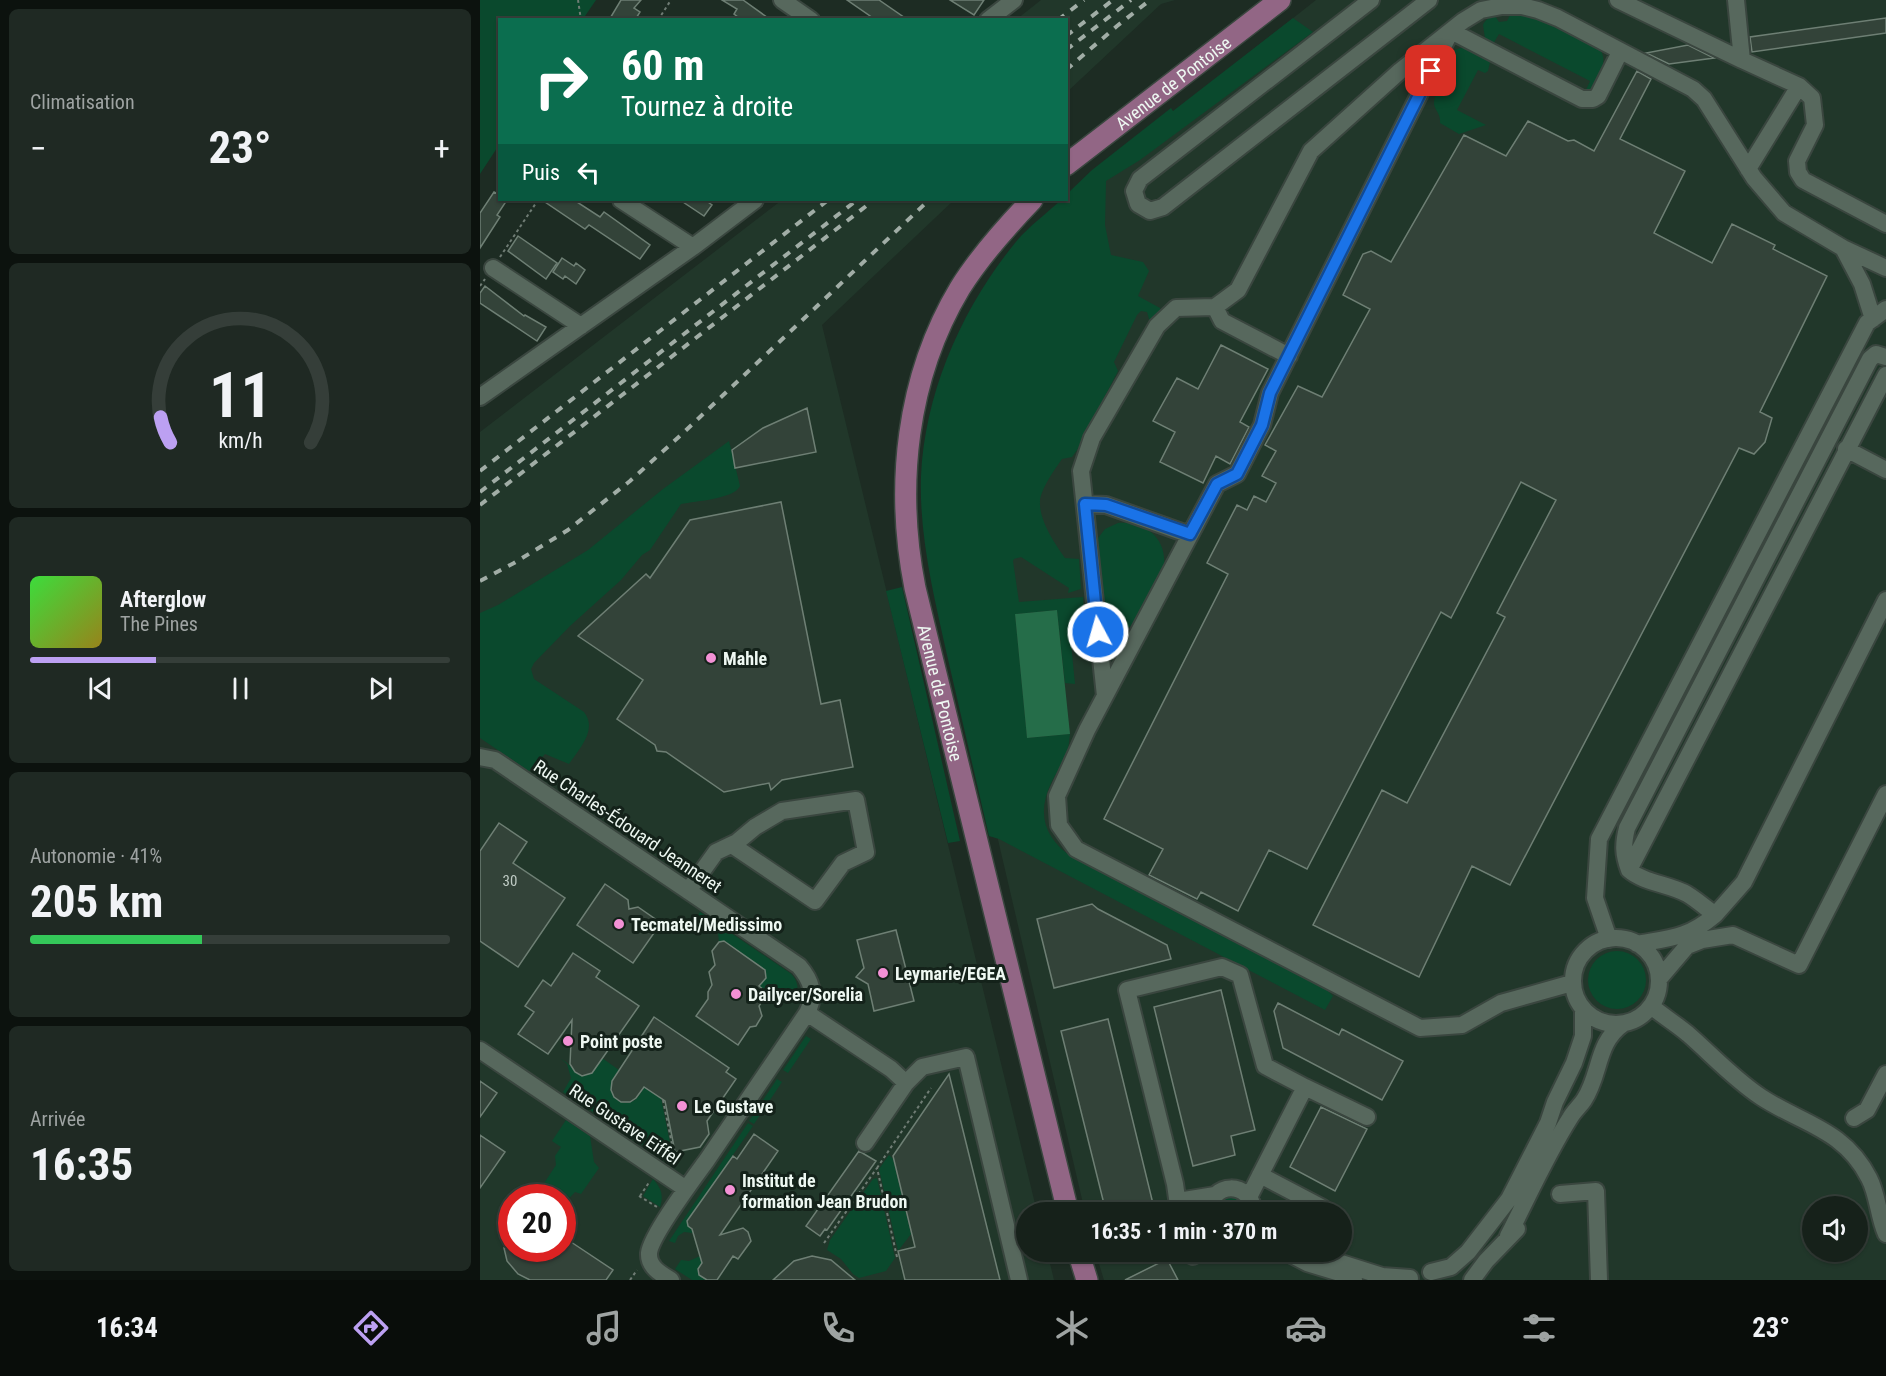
<!DOCTYPE html>
<html lang="fr">
<meta charset="utf-8">
<style>
:root{--surface:#16211a;--page:#1f2923;--text:#f1f3f6;--muted:#9ea3a2;--line:#353e39;--accent:#bca0f2}
body{margin:0;font-family:"Roboto Condensed",sans-serif;background:var(--page);color:var(--text);height:100vh;display:flex;flex-direction:column;font-size:22px;white-space:nowrap}
*{box-sizing:border-box;margin:0}
p{font-size:20px;color:var(--muted)}
.icon{flex:none;width:33px;height:33px;fill:none;stroke:currentColor;stroke-width:2;stroke-linecap:round;stroke-linejoin:round}
.map{position:relative;flex:1;overflow:hidden}
.side{display:flex;flex-direction:column;gap:9px;padding:9px;background:#0c120e;width:480px}
.side>*{flex:none}
.top-card{position:absolute;left:18px;top:18px;width:570px;height:183px;border-radius:0px;box-shadow:0 2px 4px #0004,0 0 0 2px var(--line);background:#0b6e4f;color:#fff;overflow:hidden}
.fabs{position:absolute;left:1322px;top:1196px;display:grid;gap:12px}
.fabs a{display:grid;place-items:center;width:66px;height:66px;border-radius:50%;background:var(--surface);box-shadow:0 2px 4px #0004,0 0 0 2px var(--line);font-size:30px}
.speed{position:absolute;left:18px;top:1184px;display:flex;gap:12px;font-size:30px;font-weight:700;text-align:center}
.speed>*{display:grid;place-content:center;width:78px;height:78px;border-radius:50%;background:var(--surface);box-shadow:0 2px 4px #0004,0 0 0 2px var(--line);line-height:1}
.speed .limit{border:9px solid #d22;background:#fff;color:#111}
.pin{position:absolute;display:grid;place-items:center;width:51px;height:51px;color:#fff;margin:-26px;border-radius:12px;box-shadow:0 3px 9px #0006}
.me{position:absolute;width:66px;margin:-33px;rotate:354deg;stroke-linejoin:round;filter:drop-shadow(0 0 4px #0008)}
.turn{display:flex;align-items:center;gap:21px;height:126px;padding:0 24px;font-size:27px}
.turn .icon{width:78px;height:78px;stroke-width:2.5}
.turn b{display:block;font-size:42px;line-height:51px}
.then{display:flex;align-items:center;height:57px;padding:0 24px;background:#0003;gap:12px;font-size:22px}
.big{font-size:45px;font-weight:700;line-height:1.1}
.side .widget{flex:1;display:flex;flex-direction:column;justify-content:center;gap:9px;min-width:0;padding:0 21px;border-radius:9px;background:var(--page)}
.side .dial{align-items:center;gap:0}
.dial svg{height:156px;overflow:visible;fill:none;stroke:var(--line);stroke-width:7;stroke-linecap:round;text-anchor:middle}
.dial text{fill:var(--text);stroke:none}
.song{display:flex;align-items:center;gap:18px}
.cover{width:72px;height:72px;border-radius:9px;background:linear-gradient(135deg,hsl(120 70% 55%),hsl(50 70% 35%))}
.played{height:6px;border-radius:3px;background:linear-gradient(90deg,var(--accent) 30%,var(--line) 30%)}
.keys{display:flex;justify-content:space-around;direction:ltr}
.heat{display:flex;justify-content:space-between;align-items:center;font-size:33px;direction:ltr}
.charge{height:9px;border-radius:4px;background:linear-gradient(90deg,#34c759 41%,var(--line) 0)}
.trip{position:absolute;left:536px;top:1202px;width:336px;height:60px;border-radius:30px;background:var(--surface);box-shadow:0 2px 4px #0004,0 0 0 2px var(--line);font-weight:700;line-height:60px;text-align:center}
.dock{display:flex;height:96px;justify-content:space-around;align-items:center;background:#090d0a;color:var(--muted)}
.dock .icon{width:42px;height:42px}
.dock .selected{color:var(--accent)}
.dock b{font-size:27px;color:var(--text)}
main{display:flex;flex:1;min-height:0}
.map>svg:first-child{display:block}
</style>
<main>
<section class="side">
<div class="widget"><p>Climatisation</p>
<div class="heat"><a>−</a><b class="big">23°</b><a>+</a></div>
</div>
<div class="widget dial"><svg viewBox="0 0 100 80">
<path d="M14 69A42 42 0 1 1 86 69"/>
<path d="M14 69A42 42 0 0 1 9 56" stroke="#bca0f2"/>
<text x="50" y="56" font-size="32" font-weight="700">11</text>
<text x="50" y="72" font-size="11">km/h</text>
</svg></div>
<div class="widget">
<div class="song"><i class="cover"></i><div><b>Afterglow</b><p>The Pines</p></div></div>
<div class="played"></div>
<div class="keys"><svg class="icon" aria-label="previous" viewBox="0 0 24 24"><path d="M18 5L8 12l10 7zM5 5v14"/></svg><svg class="icon" aria-label="pause" viewBox="0 0 24 24"><path d="M8 5v14M16 5v14"/></svg><svg class="icon" aria-label="next" viewBox="0 0 24 24"><path d="M6 5l10 7-10 7zM19 5v14"/></svg></div>
</div>
<div class="widget"><p>Autonomie · 41%</p><b class="big">205 km</b><div class="charge"></div></div>
<div class="widget"><p>Arrivée</p><b class="big">16:35</b></div>
</section>
<div class="map">
<svg width="1406" height="1280" viewBox="0 0 1406 1280">
<rect width="100%" height="100%" fill="#1d2c23"/>
<!-- built -->
<path fill="#21372a" fill-rule="evenodd" d="M561 0H695L681 4 587 92 586 20 537 19Z
M836 0H1406V1280H624L615 1251H861V1212H605L491 724 611 177ZM1332 1206H1377V1251H1332Z
M302 200H474L342 325 557 1212H546V1251H567L574 1280H0V432ZM32 1197H82V1248H32Z"/>
<!-- green -->
<path fill="#0a492d" d="M0 0H116L103 19 20 20 19 145 0 174Z
M1031 13C1056 15 1100 35 1121 51 1128 64 1118 77 1111 90L1105 92 1110 81 1019 34 1013 44 1005 38 1003 25C1005 20 1010 16 1015 16L1019 22 1027 21Z
M813 18 833 32 660 160 626 181 625 225 631 255 663 262 669 271 658 296 680 308 681 313 670 322 667 312 661 311 657 315 634 362 638 371 597 450 592 457 582 459C575 469 560 490 560 502 559 520 575 544 585 558L599 559 601 589 588 593 589 588 541 557 534 559 533 561 539 602 603 597 605 629 601 645 596 640 591 643 595 684 585 683 577 610 535 614 547 738 590 734C589 740 589 746 587 752 584 762 577 772 572 781 556 814 564 838 593 858L847 990 853 996 845 1010 519 839 509 836C495 776 481 715 467 655 454 596 439 537 441 476 445 392 482 308 535 243 548 227 566 214 581 200H586L587 194 612 170 691 108 693 111Z
M984 47 1010 62 1008 71 1005 73 998 70 977 110 1006 125 979 134 960 123C961 114 955 111 954 104 954 96 958 92 954 84L971 51Z
M249 441 260 486C254 499 216 501 201 504L170 550 162 555 141 580 90 626 54 663 51 669 54 679 104 712C118 730 99 749 89 764L65 754 49 771 0 738V613L18 605 108 550 183 489Z
M638 523C665 521 687 538 684 566L655 623C645 632 635 632 624 623L615 542 625 529Z
M422 587 480 841 468 843 406 591Z
M220 912 310 973C319 981 319 990 315 1001L292 987 288 993 279 986 286 978 285 970 277 963 271 964 270 959 245 941 239 942 238 932 216 919Z
M1108 980a29 29 0 1 1 58 0a29 29 0 1 1-58 0Z
M326 1036 331 1039 308 1073 303 1070Z
M122 1058 139 1070C136 1074 133 1078 132 1082 129 1096 144 1110 156 1099 159 1096 162 1091 164 1087L181 1098 191 1148 184 1159 83 1092 91 1078 87 1064 81 1059C90 1064 94 1071 102 1076L112 1073Z
M297 1079 302 1082 274 1124 269 1121Z
M86 1120 110 1136 114 1162 119 1168 101 1194 95 1192 83 1205 82 1197H55L76 1165 75 1156 81 1147 72 1141Z
M268 1123 273 1126 207 1221 213 1233 204 1232 198 1236 195 1243 189 1241Z
M409 1155 413 1159 431 1234 418 1251 399 1169Z
M397 1178 415 1258 406 1271 379 1278 373 1274 361 1259 347 1250 350 1240 393 1179Z
M173 1179C181 1188 184 1195 180 1207L163 1196Z
M747 1194 762 1198 767 1212H736V1205Z
M220 1256 222 1263 218 1269 219 1274 227 1280H212L195 1269 201 1260 209 1261Z"/>
<!-- water -->
<path fill="#256d49" d="M577 610 590 734 547 738 535 614Z"/>
<!-- building -->
<path fill="#334339" stroke="#6e7f74" stroke-width="1.5" d="M141 0H161L154 8 160 12 155 20H129Z
M242 0H263L291 20H262L254 14 257 9Z
M367 0H399L428 20H396Z
M470 0H504L494 15Z
M1406 18V33L1272 52 1270 37Z
M1208 45 1234 58 1189 64 1166 53Z
M1157 71 1171 79 1140 139 1205 171 1174 233 1232 263 1252 224 1295 245 1293 249 1347 276 1280 412 1292 418 1285 442 1274 454 1259 448 1030 885 992 866 939 977 833 925 902 790 927 803 1025 617 1017 613 1076 500 1041 482 971 618 961 612 827 869 789 850 758 911 721 892 717 899 669 875 683 849 624 819 748 574 727 563 757 505 767 510 774 496 786 502 796 483 782 476 796 451 785 445 818 386 842 397 890 309 863 295 883 254 891 251 911 262 984 135 1026 156 1048 121 1088 141 1094 140 1114 151Z
M14 192 20 195V200H27L17 215 20 217 0 248V213Z
M62 200H94L120 217 124 212 170 245 160 259 109 225 105 229Z
M200 200H225L232 205 224 216Z
M38 236 77 263 66 279 28 251Z
M82 258 94 266 96 263 105 270 96 284 85 276 83 279 73 272Z
M5 286 44 316 45 315 66 327 57 341 0 303V293Z
M741 345 788 369 760 422 769 427 750 464 736 456 723 483 680 462 695 432 673 421 697 378 718 389Z
M327 408 336 452 255 468 252 450 283 428Z
M301 502 341 704 360 700 373 767 302 780 291 790 289 783 244 792 186 752 177 751 175 745 137 719 163 680 98 636 166 574 170 578 210 520Z
M19 823 47 842 33 863 85 898 38 967 0 941V851Z
M125 884 148 900 149 909 158 907 181 923 153 963 97 925Z
M612 904 618 909 687 945 691 959 574 988 557 919Z
M416 930 434 1001 394 1011 388 984 376 977 384 968 377 940Z
M244 941 285 970 286 978 279 986 284 990 285 997 279 1006 282 1016 276 1026 270 1027 258 1045 216 1016 228 999V992L232 985 229 972 235 965 232 951 239 942Z
M93 953 120 971 116 977 159 1006 112 1073 102 1076 95 1072 90 1064 92 1020 68 1054 38 1034 54 1012 45 1006 63 980 71 986Z
M741 990 775 1130 751 1136 755 1155 713 1166 674 1007Z
M798 1003 859 1035 862 1029 923 1061 902 1100 803 1048 794 1011Z
M174 1017 249 1068 246 1072 256 1079 227 1121 229 1134 220 1147 195 1152 185 1101 164 1087 156 1098 150 1102H141L134 1097 131 1090 132 1081Z
M628 1019 675 1212H626L581 1031Z
M469 1074 520 1280H425L418 1251 435 1247 413 1156Z
M0 1081 17 1093 0 1117Z
M841 1107 887 1129 855 1191 810 1167Z
M274 1134 298 1151 240 1235 263 1228 268 1232 271 1241 258 1259 253 1256 237 1280H227L219 1275 218 1269 222 1263 212 1229 208 1226 207 1221 253 1156 257 1159Z
M0 1135 25 1152 0 1188Z
M379 1151 396 1161 347 1230 345 1229 340 1236 326 1226Z
M82 1236 133 1270 126 1280H50L38 1274 27 1261 24 1248H82Z
M332 1256 351 1260 375 1280H293L314 1261Z
M687 1259 698 1280H645Z"/>
<g fill="none" stroke-linecap="round" stroke-linejoin="round">
<!-- minor casing -->
<g stroke="#3a463f" stroke-width="20">
<path id="minor" d="M302 0 331 20
M891 0 660 179 654 191 658 204 670 211 683 207 949 0
M1138 0 1262 60
M1256 0 1262 60 1319 86 1332 98 1335 125 1317 161 1318 172 1323 180 1406 224
M508 20 534 0
M1268 169 1319 86
M141 200 213 247
M1363 248 1406 268
M13 268 101 326
M735 307 742 321 809 356
M1406 357 1396 354 1390 359 1147 828C1143 844 1143 854 1149 870L1406 375
M0 397 213 247 275 200
M1366 449 1406 470
M605 504 626 505 710 535
M625 696 737 484 757 474 782 425 790 393 971 31 1102 99H1113L1118 96 1140 52
M0 757 15 760 319 966C332 981 336 995 327 1013 294 1062 260 1111 227 1160 214 1178 171 1235 169 1253 168 1267 181 1274 191 1280
M1149 870C1164 883 1189 884 1207 894 1217 900 1226 908 1235 915L1264 882 1406 600
M208 891 236 852 257 842 275 827 302 811 376 800 386 852 363 863 335 901 252 845
M1093 981a43 43 0 1 1 86 0a43 43 0 1 1-86 0Z
M1129 939 1115 898 1119 839 1387 323 1406 309
M1157 944C1190 938 1208 938 1235 915
M1179 979 1207 946 1222 940 1253 935 1319 965 1406 794
M1092 983 1021 1003 982 1025 940 1028 596 849 579 825 577 796 607 730 625 696 601 471 612 438 677 326 696 308 735 307 758 290 831 151 920 71 983 21 1001 10 1022 6H1042L1058 10 1078 18 1213 89 1224 99 1274 178 1304 213 1363 248 1382 284 1393 319
M1171 1006C1183 1016 1196 1024 1208 1034 1232 1055 1254 1079 1281 1097 1322 1124 1364 1129 1389 1178 1398 1195 1398 1216 1406 1234
M327 1013 411 1069 426 1083 385 1143
M0 1050 206 1189
M426 1083 442 1067 486 1057 539 1280
M1374 1118 1387 1110 1406 1074
M780 1175 843 1208
M1080 1194 1116 1191 1119 1280
M769 1197 825 1087 887 1117
M698 1201 735 1195
M699 1212 695 1184 647 990 742 967 760 975 785 1066 825 1087
M729 1212C730 1181 771 1180 774 1212
M1028 1236C1048 1197 1066 1156 1090 1118 1094 1111 1100 1106 1104 1100 1121 1074 1116 1043 1143 1024
M710 1251 713 1256
M804 1251 827 1263 863 1274 874 1280
M823 1251 902 1276 930 1278
M951 1272 971 1267 988 1252 1029 1199 1068 1123 1075 1102 1094 1063 1103 1036V1010
M992 1280 1006 1261 1037 1229"/>
</g>
<!-- major casing -->
<g stroke="#3a463f" stroke-width="24">
<g id="major">
<path id="s1" d="M586 165 800 0"/>
<path id="s2" d="M552 200C526 227 500 256 480 288 426 378 415 487 435 588L588 1212"/>
<path d="M598 1251 607 1280"/>
</g>
</g>
<!-- path -->
<path stroke="#6f7c74" stroke-width="2" stroke-dasharray="3 3" stroke-linecap="butt" d="M98 0 101 20
M178 20 191 0
M20 257 58 200
M0 286 5 279
M183 1100 194 1154 189 1161
M397 1168 451 1088
M159 1196 177 1207
M160 1196 170 1181
M344 1243 397 1168 417 1257
M150 1280 157 1270"/>
<!-- minor -->
<use href="#minor" stroke="#57685d" stroke-width="16"/>
<!-- major -->
<use href="#major" stroke="#926685" stroke-width="21"/>
<!-- rail -->
<path stroke="#a1ada6" stroke-width="4" stroke-dasharray="8 8" stroke-linecap="butt" d="M578 20 604 0
M586 36 633 0
M586 50 651 0
M586 70 637 26 670 0
M0 471 348 200
M0 492 377 200
M0 505 394 200
M0 581 34 563 88 530 150 481 202 434 449 200"/>
</g>
<g fill="none" stroke-linecap="round" stroke-linejoin="round">
<!-- route casing -->
<g stroke="#114b97" stroke-width="15">
<path id="route" d="M618 632 605 504 626 505 710 534 737 484 757 474 782 425 790 393 951 71"/>
</g>
<!-- route -->
<use href="#route" stroke="#1a73e8" stroke-width="10"/>
</g>
<!-- markers -->
<g fill="#f391d5" stroke="#14221a" stroke-width="2">
<circle cx="231" cy="658" r="6"/>
<circle cx="139" cy="924" r="6"/>
<circle cx="403" cy="973" r="6"/>
<circle cx="256" cy="994" r="6"/>
<circle cx="88" cy="1041" r="6"/>
<circle cx="202" cy="1106" r="6"/>
<circle cx="250" cy="1190" r="6"/>
</g>
<g text-anchor="middle" dominant-baseline="central" stroke-width="6" stroke-linejoin="round" paint-order="stroke">
<!-- number labels -->
<g font-size="15" fill="#bfcbc4">
<text x="30" y="881">30</text>
</g>
<!-- street labels -->
<g font-size="18" fill="#eef8f2" stroke="#14221a">
<text stroke="none"><textPath href="#s1" startOffset="135">Avenue de Pontoise</textPath></text>
<text stroke="none"><textPath href="#s2" startOffset="532">Avenue de Pontoise</textPath></text>
<text transform="translate(148 826) rotate(34)">Rue Charles-Édouard Jeanneret</text>
<text transform="translate(145 1124) rotate(34)">Rue Gustave Eiffel</text>
</g>
<!-- poi labels -->
<g font-size="18" font-weight="bold" fill="#eef8f2" stroke="#14221a" text-anchor="start">
<text x="243" y="658">Mahle</text>
<text x="151" y="924">Tecmatel/Medissimo</text>
<text x="415" y="973">Leymarie/EGEA</text>
<text x="268" y="994">Dailycer/Sorelia</text>
<text x="100" y="1041">Point poste</text>
<text x="214" y="1106">Le Gustave</text>
<text x="262" y="1180">Institut de<tspan x="262" dy="21">formation Jean Brudon</tspan></text>
</g>
</g>
</svg>
<div class="fabs">
<a><svg class="icon" aria-label="sound" viewBox="0 0 24 24"><path d="M4 9h4l5-4v14l-5-4H4zM17 9q2 3 0 6"/></svg></a>
</div>
<div class="speed"><div class="limit">20</div></div>
<div class="pin" style="left:951px;top:71px;background:#d93025"><svg class="icon" aria-label="arrive" viewBox="0 0 24 24"><path d="M6 21V4h12l-3 4 3 4H6"/></svg></div>
<svg class="me" style="left:618px;top:632px" viewBox="-20 -20 40 40"><circle r="17" fill="#1a73e8" stroke="#fff" stroke-width="3"/><path d="M0-11L8 9 0 5-8 9z" fill="#fff"/></svg>
<div class="trip">16:35 · 1 min · 370 m</div>
<div class="top-card">
<div class="turn"><svg class="icon" aria-label="right" viewBox="0 0 24 24"><path d="M7 20v-9h11M14 6l5 5-5 5"/></svg><div><b>60 m</b>Tournez à droite</div></div>
<div class="then">Puis<svg class="icon" aria-label="left" viewBox="0 0 24 24"><path d="M17 20v-9H6M10 6l-5 5 5 5"/></svg></div>
</div>
</div>
</main>
<nav class="dock">
<b>16:34</b>
<svg class="icon selected" aria-label="directions" viewBox="0 0 24 24"><path d="M12 3l9 9-9 9-9-9zM9 14v-3h6M13 9l2 2-2 2"/></svg>
<svg class="icon" aria-label="music" viewBox="0 0 24 24"><path d="M9 18V5l10-2v13"/><circle cx="6" cy="18" r="3"/><circle cx="16" cy="16" r="3"/></svg>
<svg class="icon" aria-label="phone" viewBox="0 0 24 24"><path d="M5 4h4l2 5-3 2q2 4 5 5l2-3 5 2v4C11 20 4 13 5 4z"/></svg>
<svg class="icon" aria-label="climate" viewBox="0 0 24 24"><path d="M12 3v18M4 7l16 10M4 17L20 7"/></svg>
<svg class="icon" aria-label="car" viewBox="0 0 24 24"><path d="M5 17H2v-5l4-1 3-4h7l3 4 3 1v5h-3M9 17h6M6 11h13"/><circle cx="7" cy="17" r="2"/><circle cx="17" cy="17" r="2"/></svg>
<svg class="icon" aria-label="filters" viewBox="0 0 24 24"><path d="M4 7h16M4 17h16"/><circle cx="9" cy="7" r="2"/><circle cx="15" cy="17" r="2"/></svg>
<b>23°</b>
</nav>
